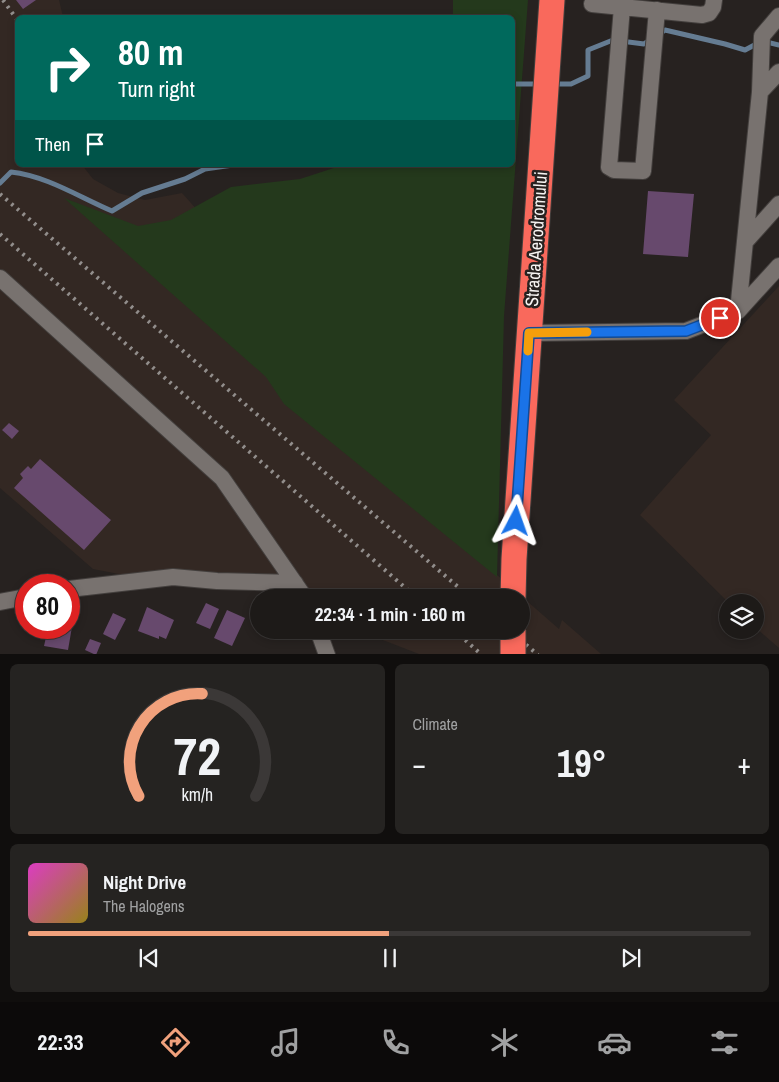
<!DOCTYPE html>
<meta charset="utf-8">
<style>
:root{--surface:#1d1a18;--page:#252321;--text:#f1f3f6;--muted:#a0a1a2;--line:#3b3837;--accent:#f1a17c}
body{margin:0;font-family:"Archivo Narrow",sans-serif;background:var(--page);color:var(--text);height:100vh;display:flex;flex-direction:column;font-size:19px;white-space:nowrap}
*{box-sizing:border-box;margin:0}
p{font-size:16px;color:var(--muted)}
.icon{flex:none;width:28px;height:28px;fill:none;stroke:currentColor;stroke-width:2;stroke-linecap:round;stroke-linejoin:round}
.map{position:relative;height:654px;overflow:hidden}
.side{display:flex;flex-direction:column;gap:10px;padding:10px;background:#100e0d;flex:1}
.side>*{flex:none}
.top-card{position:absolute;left:15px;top:15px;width:500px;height:152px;border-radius:8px;box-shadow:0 2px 8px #0003,0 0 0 1px var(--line);background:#00695c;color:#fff;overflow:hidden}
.buttons{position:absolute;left:719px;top:594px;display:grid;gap:10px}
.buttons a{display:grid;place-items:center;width:45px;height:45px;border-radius:50%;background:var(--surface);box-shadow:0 2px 8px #0003,0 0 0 1px var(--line);font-size:25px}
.speed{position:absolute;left:15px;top:574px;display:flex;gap:10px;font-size:25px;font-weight:700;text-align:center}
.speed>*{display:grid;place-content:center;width:65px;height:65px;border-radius:50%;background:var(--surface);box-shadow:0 2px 8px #0003,0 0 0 1px var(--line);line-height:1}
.speed .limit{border:8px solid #d22;background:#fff;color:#111}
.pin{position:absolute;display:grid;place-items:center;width:42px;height:42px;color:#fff;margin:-21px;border:2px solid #fff;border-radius:50%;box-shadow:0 1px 5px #0007}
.me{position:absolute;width:55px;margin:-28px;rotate:4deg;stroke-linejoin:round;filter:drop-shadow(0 0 4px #0008)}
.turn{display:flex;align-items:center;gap:18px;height:105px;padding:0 20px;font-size:22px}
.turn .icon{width:65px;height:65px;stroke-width:2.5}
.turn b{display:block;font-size:35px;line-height:42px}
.then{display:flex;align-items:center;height:48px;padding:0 20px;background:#0003;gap:10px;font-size:19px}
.big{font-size:38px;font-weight:700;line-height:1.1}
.side .widget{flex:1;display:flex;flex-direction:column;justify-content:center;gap:8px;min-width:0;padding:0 18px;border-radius:8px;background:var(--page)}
.side .dial{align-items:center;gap:0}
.dial svg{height:130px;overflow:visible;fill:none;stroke:var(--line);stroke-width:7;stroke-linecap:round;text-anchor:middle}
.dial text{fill:var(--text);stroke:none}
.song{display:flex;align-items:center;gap:15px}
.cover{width:60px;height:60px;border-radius:8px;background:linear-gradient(135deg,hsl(310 70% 55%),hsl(50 70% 35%))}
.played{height:5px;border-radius:2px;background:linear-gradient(90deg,var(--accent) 50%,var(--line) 50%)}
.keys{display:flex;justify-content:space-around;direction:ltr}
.heat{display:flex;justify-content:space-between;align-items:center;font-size:28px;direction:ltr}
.side .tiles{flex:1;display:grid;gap:10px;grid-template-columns:1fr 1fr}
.widget:last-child{grid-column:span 2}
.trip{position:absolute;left:250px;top:589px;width:280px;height:50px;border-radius:25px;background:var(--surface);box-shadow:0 2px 8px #0003,0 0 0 1px var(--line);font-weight:700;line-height:50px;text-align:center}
.tab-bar{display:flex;height:80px;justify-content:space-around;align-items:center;background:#0c0a0a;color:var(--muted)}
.tab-bar .icon{width:35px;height:35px}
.tab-bar .active{color:var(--accent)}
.tab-bar b{font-size:22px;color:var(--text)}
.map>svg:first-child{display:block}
</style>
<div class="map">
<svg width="779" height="655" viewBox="0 0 779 655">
<rect width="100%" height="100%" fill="#272220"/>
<!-- built -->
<path fill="#332823" d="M0 0H59L63 17 18 18V165H82L93 179 118 193 145 200 182 193 215 230 456 539 559 629 562 620 601 654H419L357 630H521V598L308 597 271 577 174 569 124 575 93 569 0 488Z
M779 286V648L755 627V602H728L640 515 711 435 674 400Z"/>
<!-- green -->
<path fill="#24391c" d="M453 0H528L504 316 497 577 284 404 266 377 64 198 138 226 171 220 231 187 300 179 343 165H512V18L453 17Z"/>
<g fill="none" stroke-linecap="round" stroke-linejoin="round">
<!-- stream -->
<path stroke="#657c92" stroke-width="5" d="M658 35 665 30 725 44 745 50 762 41 779 45
M512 84H540
M553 84H571L588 76V50L613 40 644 44 651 39
M278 165H287
M0 183 11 172C47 176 79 197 112 211L142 193 185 179 205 169 233 165"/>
</g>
<!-- building -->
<path fill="#67496d" d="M16 0H36L23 9Z
M648 191 694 194 688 257 643 254Z
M9 423 19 431 12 439 2 430Z
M40 459 111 520 84 550 14 488 23 478 20 474 28 466 31 469Z
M206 603 219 609 210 629 196 623Z
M147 607 174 620 166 639 159 636V639L138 631Z
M227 610 245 618 232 646 214 638Z
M113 613 126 619 115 640 103 634Z
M69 620 73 621 68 650 44 646 48 628H69Z
M90 639 101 643 96 655 85 650Z"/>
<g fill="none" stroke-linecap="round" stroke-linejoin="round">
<!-- minor casing -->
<g stroke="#433f3d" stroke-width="18">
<path id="minor" d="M592 4 702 15 709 13 713 7 714 0
M622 7 609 167 614 170 643 171 657 10
M760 92 779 72
M745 242 779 204
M0 278 222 478 305 598
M738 311 760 92 762 36 779 16
M529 333 686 331 738 311 779 266
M69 589 173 577 217 581 295 583
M0 602 26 597
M318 630 327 655"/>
</g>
<!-- highway casing -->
<g stroke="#433f3d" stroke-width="27">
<path id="highway" d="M513 598 514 559 552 0"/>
</g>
<!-- minor -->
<use href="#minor" stroke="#78726f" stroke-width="16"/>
<!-- highway -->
<use href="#highway" stroke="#f9695c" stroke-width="25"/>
<!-- rail -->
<path stroke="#928e8c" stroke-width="4" stroke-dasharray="2.5 5" stroke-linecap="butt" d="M3 0 18 21
M0 194 471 598
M0 234 417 598
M454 630 482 655
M509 630 538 655"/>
<!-- highway-bridge casing -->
<g stroke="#433f3d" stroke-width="27" stroke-linecap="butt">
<path id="highway-bridge" d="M513 655V630"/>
</g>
<!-- highway-bridge -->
<use href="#highway-bridge" stroke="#f9695c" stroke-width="25"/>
</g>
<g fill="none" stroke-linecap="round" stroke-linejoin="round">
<!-- route casing -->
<g stroke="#114b97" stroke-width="12">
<path id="route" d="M516 521 529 333 686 331 720 318"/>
</g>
<!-- route -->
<use href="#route" stroke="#1a73e8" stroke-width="9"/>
<!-- slow -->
<path stroke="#f59e0b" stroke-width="9" d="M528 351 529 333 587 332"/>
</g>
<g text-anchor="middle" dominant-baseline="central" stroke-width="5" stroke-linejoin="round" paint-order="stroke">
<!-- street labels -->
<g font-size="18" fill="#f7f4f2" stroke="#272220">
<text transform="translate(536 239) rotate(-86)">Strada Aerodromului</text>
</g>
</g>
</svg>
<div class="buttons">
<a><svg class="icon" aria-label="layers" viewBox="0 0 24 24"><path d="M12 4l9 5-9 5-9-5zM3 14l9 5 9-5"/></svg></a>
</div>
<div class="speed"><div class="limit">80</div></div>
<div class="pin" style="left:720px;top:318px;background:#d93025"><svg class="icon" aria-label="arrive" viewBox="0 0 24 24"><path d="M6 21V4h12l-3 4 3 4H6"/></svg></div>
<svg class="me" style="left:516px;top:521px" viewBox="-20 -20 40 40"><path d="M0-17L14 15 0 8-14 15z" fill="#1a73e8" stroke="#fff" stroke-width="4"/></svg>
<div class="trip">22:34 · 1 min · 160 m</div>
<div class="top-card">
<div class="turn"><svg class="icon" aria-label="right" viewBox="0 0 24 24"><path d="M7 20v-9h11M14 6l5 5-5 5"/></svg><div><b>80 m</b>Turn right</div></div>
<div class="then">Then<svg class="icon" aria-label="arrive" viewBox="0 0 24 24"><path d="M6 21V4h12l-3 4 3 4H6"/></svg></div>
</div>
</div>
<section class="side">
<div class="tiles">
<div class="widget dial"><svg viewBox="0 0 100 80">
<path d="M14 69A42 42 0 1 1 86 69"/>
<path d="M14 69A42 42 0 0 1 53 6" stroke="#f1a17c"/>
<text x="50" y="56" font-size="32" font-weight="700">72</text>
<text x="50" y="72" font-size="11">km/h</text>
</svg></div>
<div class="widget"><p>Climate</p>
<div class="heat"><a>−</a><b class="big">19°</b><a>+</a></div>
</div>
<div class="widget">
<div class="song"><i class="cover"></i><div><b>Night Drive</b><p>The Halogens</p></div></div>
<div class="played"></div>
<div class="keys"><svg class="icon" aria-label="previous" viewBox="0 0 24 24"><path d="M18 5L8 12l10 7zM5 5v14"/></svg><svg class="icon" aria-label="pause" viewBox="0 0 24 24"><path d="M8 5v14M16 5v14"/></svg><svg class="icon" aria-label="next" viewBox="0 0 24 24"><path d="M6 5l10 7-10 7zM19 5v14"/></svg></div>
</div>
</div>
</section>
<nav class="tab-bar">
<b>22:33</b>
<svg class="icon active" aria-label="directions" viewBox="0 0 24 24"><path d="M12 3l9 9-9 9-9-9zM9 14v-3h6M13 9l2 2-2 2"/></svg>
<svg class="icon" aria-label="music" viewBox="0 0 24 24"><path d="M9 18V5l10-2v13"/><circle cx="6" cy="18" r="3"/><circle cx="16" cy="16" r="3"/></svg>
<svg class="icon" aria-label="phone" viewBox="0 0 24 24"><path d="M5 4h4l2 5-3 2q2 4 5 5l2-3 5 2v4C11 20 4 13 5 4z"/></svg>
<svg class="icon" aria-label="climate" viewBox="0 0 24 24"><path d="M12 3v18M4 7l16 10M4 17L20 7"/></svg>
<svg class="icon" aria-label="car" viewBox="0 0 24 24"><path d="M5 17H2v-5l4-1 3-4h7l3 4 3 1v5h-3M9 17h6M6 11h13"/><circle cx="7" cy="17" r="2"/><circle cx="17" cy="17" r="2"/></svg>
<svg class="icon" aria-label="filters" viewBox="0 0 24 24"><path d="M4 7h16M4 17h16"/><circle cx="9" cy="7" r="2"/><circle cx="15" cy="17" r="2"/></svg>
</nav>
